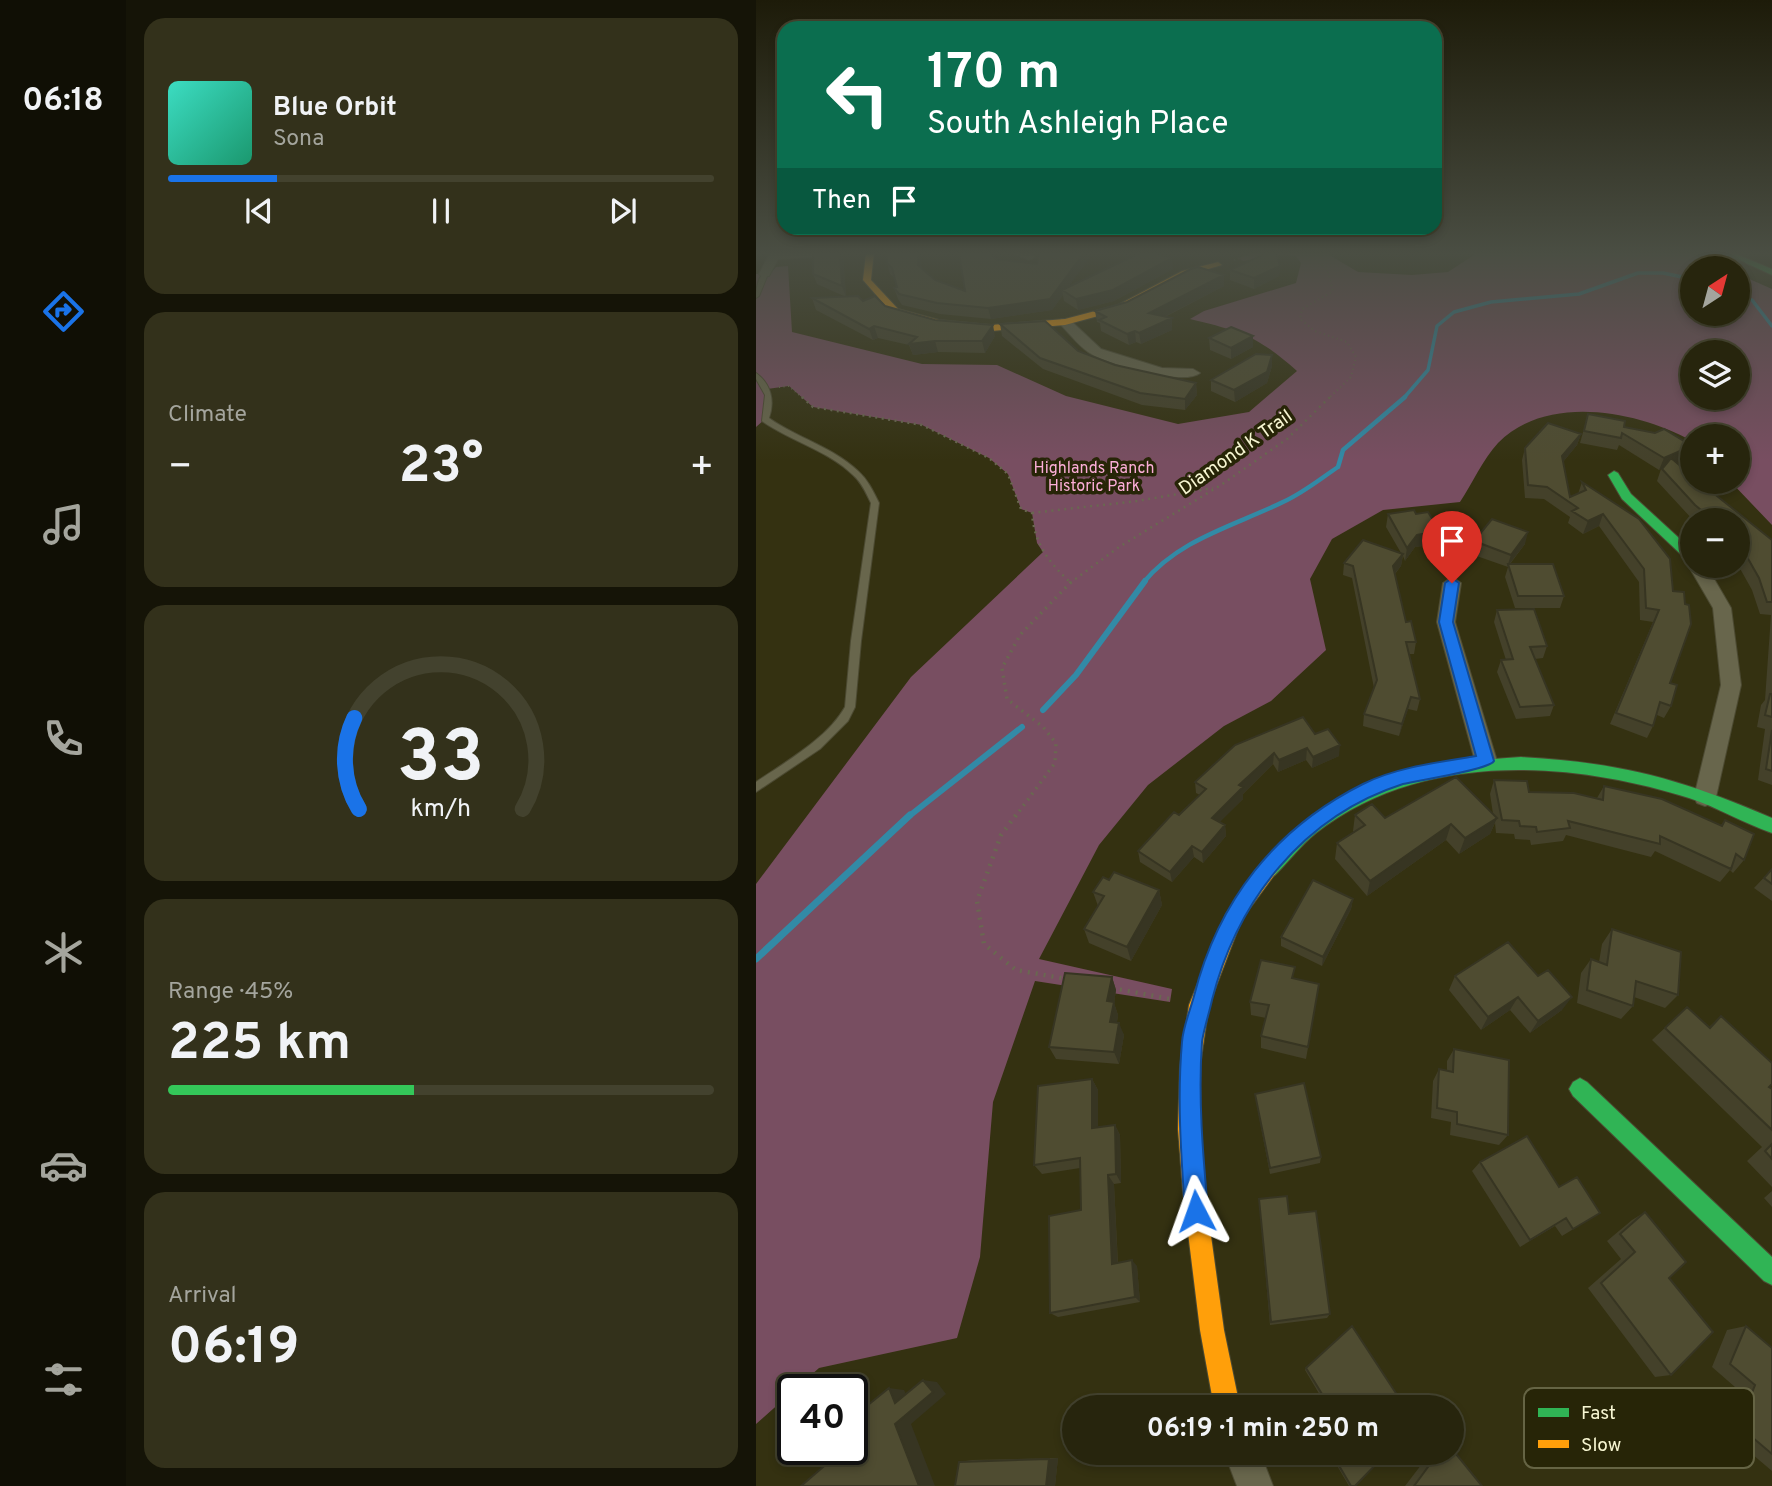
<!DOCTYPE html>
<meta charset="utf-8">
<style>
:root{--surface:#27250d;--page:#33311b;--text:#f1f3f6;--muted:#a4a59d;--line:#43422e;--accent:#1a73e8}
body{margin:0;font-family:Overpass,sans-serif;background:var(--page);color:var(--text);height:100vh;display:flex;flex-direction:column;font-size:26px;white-space:nowrap}
*{box-sizing:border-box;margin:0}
p{font-size:23px;color:var(--muted)}
.icon{flex:none;width:38px;height:38px;fill:none;stroke:currentColor;stroke-width:2;stroke-linecap:round;stroke-linejoin:round}
.map{position:relative;flex:1;overflow:hidden}
.details{display:flex;flex-direction:column;gap:18px;padding:18px;background:#151407;width:630px}
.details>*{flex:none}
.guide{position:absolute;left:21px;top:21px;width:665px;height:214px;border-radius:21px;box-shadow:0 4px 10px #0003,0 0 0 2px var(--line);background:#0b6e4f;color:#fff;overflow:hidden}
.needle{width:46px;rotate:36deg}
.fabs{position:absolute;left:924px;top:256px;display:grid;gap:14px}
.fabs a{display:grid;place-items:center;width:70px;height:70px;border-radius:50%;background:var(--surface);box-shadow:0 4px 10px #0003,0 0 0 2px var(--line);font-size:35px}
.speed{position:absolute;left:21px;top:1374px;display:flex;gap:14px;font-size:35px;font-weight:700;text-align:center}
.speed>*{display:grid;place-content:center;width:91px;height:91px;border-radius:50%;background:var(--surface);box-shadow:0 4px 10px #0003,0 0 0 2px var(--line);line-height:1}
.speed .limit{border:4px solid #111;border-radius:10px;background:#fff;color:#111}
.pin{position:absolute;display:grid;place-items:center;width:60px;height:60px;color:#fff;margin:-72px -30px;border-radius:50% 50% 50% 0;rotate:-45deg;box-shadow:0 0 7px #0007}
.pin .icon{rotate:45deg}
.me{position:absolute;width:77px;margin:-38px;rotate:356deg;stroke-linejoin:round;filter:drop-shadow(0 0 5px #0008)}
.turn{display:flex;align-items:center;gap:24px;height:147px;padding:0 35px;font-size:32px}
.turn .icon{width:91px;height:91px;stroke-width:2.5}
.turn b{display:block;font-size:49px;line-height:60px}
.then{display:flex;align-items:center;height:66px;padding:0 35px;background:#0003;gap:14px;font-size:26px}
.big{font-size:52px;font-weight:700;line-height:1.1}
.details .tile{flex:1;display:flex;flex-direction:column;justify-content:center;gap:10px;min-width:0;padding:0 24px;border-radius:21px;background:var(--page)}
.details .dial{align-items:center;gap:0}
.dial svg{height:182px;overflow:visible;fill:none;stroke:var(--line);stroke-width:7;stroke-linecap:round;text-anchor:middle}
.dial text{fill:var(--text);stroke:none}
.song{display:flex;align-items:center;gap:21px}
.cover{width:84px;height:84px;border-radius:10px;background:linear-gradient(135deg,hsl(170 70% 55%),hsl(160 70% 35%))}
.played{height:7px;border-radius:4px;background:linear-gradient(90deg,var(--accent) 20%,var(--line) 20%)}
.keys{display:flex;justify-content:space-around;direction:ltr}
.heat{display:flex;justify-content:space-between;align-items:center;font-size:38px;direction:ltr}
.charge{height:10px;border-radius:5px;background:linear-gradient(90deg,#34c759 45%,var(--line) 0)}
.trip{position:absolute;left:306px;top:1395px;width:402px;height:70px;border-radius:35px;background:var(--surface);box-shadow:0 4px 10px #0003,0 0 0 2px var(--line);font-weight:700;line-height:70px;text-align:center}
main{display:flex;flex:1;min-height:0}
.menu{display:flex;flex-direction:column;width:126px;justify-content:space-around;align-items:center;background:#100f05;color:var(--muted)}
.menu .icon{width:49px;height:49px}
.menu .on{color:var(--accent)}
.menu b{font-size:32px;color:var(--text)}
.map>svg:first-child{display:block}
</style>
<main>
<nav class="menu">
<b>06:18</b>
<svg class="icon on" aria-label="directions" viewBox="0 0 24 24"><path d="M12 3l9 9-9 9-9-9zM9 14v-3h6M13 9l2 2-2 2"/></svg>
<svg class="icon" aria-label="music" viewBox="0 0 24 24"><path d="M9 18V5l10-2v13"/><circle cx="6" cy="18" r="3"/><circle cx="16" cy="16" r="3"/></svg>
<svg class="icon" aria-label="phone" viewBox="0 0 24 24"><path d="M5 4h4l2 5-3 2q2 4 5 5l2-3 5 2v4C11 20 4 13 5 4z"/></svg>
<svg class="icon" aria-label="climate" viewBox="0 0 24 24"><path d="M12 3v18M4 7l16 10M4 17L20 7"/></svg>
<svg class="icon" aria-label="car" viewBox="0 0 24 24"><path d="M5 17H2v-5l4-1 3-4h7l3 4 3 1v5h-3M9 17h6M6 11h13"/><circle cx="7" cy="17" r="2"/><circle cx="17" cy="17" r="2"/></svg>
<svg class="icon" aria-label="filters" viewBox="0 0 24 24"><path d="M4 7h16M4 17h16"/><circle cx="9" cy="7" r="2"/><circle cx="15" cy="17" r="2"/></svg>
</nav>
<section class="details">
<div class="tile">
<div class="song"><i class="cover"></i><div><b>Blue Orbit</b><p>Sona</p></div></div>
<div class="played"></div>
<div class="keys"><svg class="icon" aria-label="previous" viewBox="0 0 24 24"><path d="M18 5L8 12l10 7zM5 5v14"/></svg><svg class="icon" aria-label="pause" viewBox="0 0 24 24"><path d="M8 5v14M16 5v14"/></svg><svg class="icon" aria-label="next" viewBox="0 0 24 24"><path d="M6 5l10 7-10 7zM19 5v14"/></svg></div>
</div>
<div class="tile"><p>Climate</p>
<div class="heat"><a>−</a><b class="big">23°</b><a>+</a></div>
</div>
<div class="tile dial"><svg viewBox="0 0 100 80">
<path d="M14 69A42 42 0 1 1 86 69"/>
<path d="M14 69A42 42 0 0 1 12 29" stroke="#1a73e8"/>
<text x="50" y="56" font-size="32" font-weight="700">33</text>
<text x="50" y="72" font-size="11">km/h</text>
</svg></div>
<div class="tile"><p>Range · 45%</p><b class="big">225 km</b><div class="charge"></div></div>
<div class="tile"><p>Arrival</p><b class="big">06:19</b></div>
</section>
<div class="map">
<svg width="1016" height="1486" viewBox="0 0 1016 1486">
<rect width="100%" height="100%" fill="#343111"/>
<!-- green -->
<path fill="#784e61" fill-rule="evenodd" d="M497 253H570L602 272 656 275 692 272 721 253H934L967 268H936V313H982V274L1016 289V525L974 481H982V436H936V441C882 411 791 393 742 443 727 459 716 484 704 502L627 510 576 539 554 579 570 650 515 701 468 726 392 785 343 845 283 959 416 989 414 1002 279 981 237 1102 224 1257 201 1338 63 1368 0 1424V884L155 677 287 552 281 543 276 513 265 509 252 474 233 458 166 425 57 407 33 386 11 389 9 419 0 427V274L15 273 20 267 32 266 36 332 166 364 241 365 310 396 422 424 493 412 541 371C502 336 484 331 434 319L448 311 540 283 545 263 540 256 528 254 487 261 483 258ZM936 352H982V397H936Z"/>
<g fill="none" stroke-linecap="round" stroke-linejoin="round">
<!-- stream-far3 -->
<path stroke="#328aa6" stroke-width="3.5" d="M982 294 996 300 1016 326
M647 399 672 370 681 326 698 312 735 302 823 294 882 273H907L936 279"/>
<!-- stream-far2 -->
<path stroke="#328aa6" stroke-width="4.5" d="M387 583C423 539 478 526 527 502 547 493 564 479 582 467L587 450 649 397"/>
<!-- stream-far1 -->
<path stroke="#328aa6" stroke-width="6" d="M287 710 320 675 389 581
M152 817 266 727"/>
<!-- stream -->
<path stroke="#328aa6" stroke-width="7" d="M0 959 154 815"/>
<!-- lane casing -->
<g stroke="#4c4a32" stroke-width="2">
<path id="lane" d="M9 272 12 274 3 296 0 298C0 289 2 277 9 272Z
M0 373C15 384 19 401 13 418 41 438 77 447 102 471 112 480 117 491 123 503L105 641 99 707 92 721 64 749 0 792V782C29 762 71 739 89 707L95 641 115 503C110 493 106 483 97 475 73 451 34 441 6 421L9 395 0 379Z"/>
</g>
<!-- street casing -->
<g stroke="#4c4a32" stroke-width="2">
<path id="street" d="M14 253H84L78 256 22 259 13 276H5L3 274Z
M257 253H272L279 257 273 260Z
M305 319H313L345 349 406 368 437 369 444 373C428 386 356 365 337 355 325 349 314 334 305 325Z
M936 561V565H950L975 608 985 685 960 797 957 803 949 806 941 803 938 797 965 685 957 608 932 565Z
M696 577 705 583 699 622 741 761 738 767 730 769 722 767 719 761 681 622 687 583Z
M468 1452H504L517 1486H481Z"/>
</g>
<!-- fast casing -->
<g stroke="#4c4a32" stroke-width="2">
<path id="fast" d="M968 253H978L1016 269V275Z
M858 471 862 473 875 494 936 550V561L931 560 866 499 852 475Z
M765 757C862 762 926 779 1016 818V833C987 823 961 807 933 798 812 760 665 751 560 833 545 845 532 862 519 875L513 878 507 875 504 870C509 859 520 851 529 842 593 777 677 762 765 757Z
M824 1078 831 1082 1016 1257V1285L1008 1281 817 1096 813 1089 817 1082Z"/>
</g>
<!-- slow casing -->
<g stroke="#4c4a32" stroke-width="2">
<path id="slow" d="M110 253H118L115 280 142 309 183 320 235 325 309 319 362 305 426 271 462 262 466 265 432 275 368 309 309 325 235 331 183 326 136 313 107 280Z
M513 862 519 865 522 870 486 919 453 1005 444 1066V1129L449 1192 468 1330 484 1407H458L444 1330 427 1192 422 1129 424 1066 433 1005 470 914 507 865Z"/>
</g>
<!-- path-far3 -->
<path stroke="#6a6751" stroke-width="2" stroke-dasharray="1 3.5" stroke-linecap="butt" d="M553 253 571 269 577 291 546 309 544 319 559 331 591 342 600 357 595 377 572 399
M478 260 499 253
M23 387 33 386 48 399"/>
<!-- path-far2 -->
<path stroke="#6a6751" stroke-width="2.5" stroke-dasharray="2 4.5" stroke-linecap="butt" d="M46 397 57 407 166 425 233 458 252 474 265 509 276 513C278 543 293 563 315 583
M276 513 381 501 457 488
M314 583 363 547 465 485 531 439 574 397"/>
<!-- path-far1 -->
<path stroke="#6a6751" stroke-width="3.5" stroke-dasharray="2 5" stroke-linecap="butt" d="M259 817 299 763 300 743 287 727 251 699 246 668 264 635 316 581"/>
<!-- path -->
<path stroke="#6a6751" stroke-width="4.5" stroke-dasharray="2 6" stroke-linecap="butt" d="M260 815 245 835 221 901 228 944 260 970 311 979
M356 988 414 999"/>
<!-- lane -->
<use href="#lane" fill="#68664c" fill-rule="evenodd"/>
<!-- street -->
<use href="#street" fill="#68664c" fill-rule="evenodd"/>
<!-- fast -->
<use href="#fast" fill="#30b455" fill-rule="evenodd"/>
<!-- slow -->
<use href="#slow" fill="#ff9f0a" fill-rule="evenodd"/>
</g>
<!-- wall -->
<path fill="#44412a" d="M57 253H87L90 297 61 284 57 274Z
M131 253H165V268L179 280 209 291 240 259 312 287 417 269 358 301 322 310 308 301 307 295 296 310 235 319 184 314 146 305 142 299 138 288 141 287 139 278 134 274 131 263Z
M524 266 523 276 498 289 474 280V270Z
M468 286 409 317 416 330 385 344 380 342 373 345 345 331 344 323 341 322 339 311Z
M56 298 107 301 239 336 229 353 182 352 157 355 153 345 122 338 117 340 60 310Z
M244 324 359 365 440 383 441 395 429 410 386 405 287 369 246 336Z
M453 338 497 347 475 359 454 350Z
M516 355V366L511 383 479 402 455 391V380Z
M832 414 868 427 932 458 921 463 1016 540V785L1002 780 1009 729 1001 727 1005 705 1009 700 1015 615 1004 614 996 590 982 565V520H937L901 481 905 469 903 470 863 445 861 450 824 443Z
M825 434 821 445 807 462 814 497 822 494 826 482 914 559 915 706 908 718 901 715 897 726 891 738 854 724 897 622 884 620 883 582 843 526 827 534 812 523 814 517 788 499 769 498 766 460 769 448Z
M632 514 682 544 659 547 649 561 647 556 645 566 639 574 650 622 660 642 658 654H653L664 699 661 711 652 709 643 736 607 726 608 714 618 688 596 578 587 575 588 563 645 553 630 527Z
M718 541 769 544 754 564 808 596 804 608H759L749 577 752 567 715 554Z
M741 610 791 646 787 658 779 659 798 705 794 716 760 719 741 672 745 660H750L738 622Z
M559 734 583 756 556 768 550 760 522 772 517 764 487 794V799L463 822 469 825 470 836 447 863 438 857 416 882 384 862 382 851 444 795 440 793 439 782Z
M738 780 773 792 841 798 848 786 964 826 969 820 988 860 977 873 974 870 964 882 899 851 895 857 810 835 807 841 775 845 774 840 759 839 758 834 740 833 739 823 734 834 703 854 690 840 611 896 579 859 581 843 598 832 597 831 599 815 629 818 737 814 734 794Z
M1016 869V901L998 888Z
M353 880 403 890 406 905 375 961 333 943 328 929 342 906 337 892Z
M597 899 595 909 566 966 525 946V937Z
M856 929 922 995 909 1008 878 997 877 1006 865 1019 821 1003 825 973 835 959 843 962 846 944Z
M699 976 806 1010 774 1033 754 1010 725 1030 693 990Z
M356 977 360 990 358 1003 362 1015 361 1022 368 1035 363 1064 300 1059 293 1047Z
M538 979 563 984 550 1059 505 1048V1036L510 1018 495 1015 494 1002Z
M931 1007 953 1027 965 1016 1016 1089V1187L991 1161 1006 1147 896 1040Z
M698 1049 752 1135 743 1145 694 1135 695 1122 675 1118 677 1081 683 1069 691 1071V1061Z
M336 1079 342 1090V1127L359 1125 364 1135 365 1183 358 1184 362 1263 381 1266 384 1302 302 1317 294 1313 325 1210 324 1168 286 1174 278 1165Z
M499 1094 565 1157 564 1163 514 1174 500 1101Z
M724 1162 803 1187 844 1213 806 1236 799 1226 764 1247 716 1171Z
M1016 1191V1207L1008 1198Z
M503 1199 533 1214 574 1314 571 1318 514 1325Z
M889 1212 913 1278 915 1375 899 1377 832 1288 865 1259 851 1241 876 1220Z
M990 1326 1016 1348V1471L963 1426 979 1387 956 1367 971 1330Z
M550 1368 649 1407H571L549 1370Z
M573 1452H628L599 1486H593Z
M675 1452H696L726 1486H649Z
M302 1458 299 1486H199L203 1462 216 1460Z"/>
<!-- shaded-wall -->
<path fill="#373522" d="M84 253H87L90 297 86 286Z
M162 253H165V276L162 265Z
M328 253H337L309 292 306 290 307 295 296 310 235 319 232 308Z
M416 258 417 269 358 301 322 310 320 299Z
M524 266 523 276 498 289V278Z
M468 275V286L394 324 393 313Z
M416 318V330L385 344 383 333Z
M237 325 239 336 229 353 226 341Z
M118 326 122 338 117 340 113 329Z
M379 331 380 342 373 345 371 334Z
M497 336V347L475 359V348Z
M179 341 182 352 157 355 153 344Z
M516 355V366L511 383 479 402 478 390Z
M440 383 441 395 429 410V399Z
M825 434 821 445 802 468 806 456Z
M936 446 932 458 903 470 908 458Z
M847 514 843 526 827 534 832 521Z
M684 531 682 544 659 547 649 561 651 548 661 535Z
M772 532 769 544 751 567 755 555Z
M647 554 645 566 635 578 637 566Z
M655 697 652 709 643 736 646 724Z
M584 745 583 756 556 768 557 757Z
M551 748 550 760 522 772 523 760Z
M518 753 517 764 487 794V799L457 829 456 818 483 785Z
M741 818 734 834 703 854 709 838Z
M695 824 690 840 611 896 614 881Z
M469 825 470 836 447 863 446 852Z
M436 846 438 857 416 882 414 872Z
M403 890 406 905 375 961 371 947Z
M597 899 595 909 566 966 567 957Z
M356 977 360 990 358 1003 362 1015 359 1035 354 1022 351 1001Z
M762 997 754 1010 725 1030 732 1017Z
M816 997 806 1010 774 1033 782 1021Z
M363 1023 368 1035 363 1064 358 1052Z
M336 1079 342 1090V1138L336 1128Z
M359 1125 364 1135 365 1183 360 1174Z
M352 1175 358 1184 362 1269 356 1264Z
M376 1260 381 1266 384 1302 379 1297Z
M167 1380 181 1382 190 1394 155 1424 179 1486H163L139 1424Z
M133 1388 148 1390 154 1403H139Z
M302 1458 299 1486H290L293 1459Z"/>
<!-- building -->
<path fill="#4f4c31" stroke="#373522" stroke-width="2" d="M57 253H84L86 286 57 274Z
M131 253H162V265L179 280 209 291 203 253H233L240 259 281 264 282 253H328L294 299 232 308 181 303 143 294 138 288 141 287 136 268 131 263Z
M384 253H399L416 258 357 290 320 299 306 290Z
M511 253H520L524 266 498 278 474 270Z
M442 267 468 275 393 313 416 318 383 333 379 331 371 334 343 320 350 317 339 311 371 302 435 269Z
M102 296 107 301 119 296 129 306 179 320 237 325 226 341H179L153 344 161 337 118 326 113 329 56 298Z
M289 321 322 351 359 365 440 383 429 399 384 393 284 358 244 324Z
M475 327 497 336 475 348 453 338Z
M500 354 516 355 511 372 478 390 455 380Z
M832 414 869 421 868 427 899 433 908 429 936 446 908 458 866 433 865 438 828 431Z
M792 423 825 434 806 456 814 497 830 490 826 482 883 519 914 559 917 591 928 592 929 604 933 605 935 624 914 683 921 685 915 706 904 702 897 726 860 713 903 610 890 608 888 569 847 514 832 521 816 511 822 508 791 487 772 485 769 448Z
M915 458 928 469 936 467V481H953L964 490 956 492 1016 540V602H1011L1003 578 982 541V520H957L939 505 906 469Z
M658 510 660 514 672 512 684 531 661 535 651 548 632 514Z
M736 519 772 532 755 555 718 541Z
M607 540 647 554 637 566 650 622 655 621 660 642H650L664 699 655 697 646 724 608 714 621 680 597 566 588 563Z
M752 564H797L808 596H762Z
M778 609 791 646 774 647 798 705 764 707 745 660 757 659 741 610Z
M1014 694H1016V717L1009 715Z
M547 717 559 734 572 729 584 745 557 757 551 748 523 760 518 753 483 785 487 787 456 818 469 825 446 852 436 846 414 872 382 851 418 812 423 815 450 789 439 782 479 745Z
M1016 730V771L1010 769Z
M700 777 741 818 709 838 695 824 614 881 581 843 609 825 599 815 616 804 629 818Z
M738 780 771 781 773 792 818 793 847 800 848 786 906 799 966 826 969 820 998 834 988 860 980 854 975 869 904 836V844L812 821 814 828 781 832 780 827 764 826 763 821 746 820Z
M1016 869V884L1008 878Z
M358 872 403 890 371 947 328 929 348 896 337 892 347 877 353 880Z
M557 880 597 899 567 957 525 937Z
M856 929 925 952 922 995 880 981 877 1006 831 990 835 959 851 965Z
M752 942 782 976 792 970 816 997 782 1021 762 997 732 1017 699 976Z
M505 960 539 967 536 978 563 984 552 1047 505 1036 513 1005 494 1002Z
M309 973 356 977 351 1001 358 1002 354 1022 363 1023 358 1052 293 1047Z
M931 1007 954 1028 965 1016 1016 1063V1084L1013 1087 1016 1089V1130L909 1028Z
M698 1049 753 1060 752 1135 701 1124V1112L681 1108 683 1069 697 1072Z
M336 1079V1128L359 1125 360 1174 352 1175 356 1264 376 1260 379 1297 294 1313 293 1216 325 1210 324 1158 278 1165 282 1086Z
M548 1083 565 1157 514 1168 499 1094Z
M771 1136 803 1187 821 1177 844 1213 817 1229 810 1218 774 1240 724 1162Z
M1016 1144V1159L1009 1151Z
M531 1196 533 1214 560 1211 574 1314 515 1322 503 1199Z
M889 1212 930 1262 913 1278 957 1332 915 1375 845 1283 879 1252 864 1234Z
M596 1326 649 1407H574L550 1368Z
M990 1326 1016 1348V1454L983 1426 999 1385 974 1364Z
M167 1380 177 1392 139 1424 163 1486H45L88 1449H96V1418L133 1388 139 1403Z
M696 1449 726 1486H658L683 1452H696Z
M575 1452H628L629 1455 599 1486H595Z
M293 1459 290 1486H199L203 1462Z"/>
<!-- sky -->
<linearGradient id="sky" x2="0" y2="1"><stop stop-color="#1d1b09"/><stop offset="0.55" stop-color="#4a4e43"/><stop offset="1" stop-color="#4a4e43" stop-opacity="0"/></linearGradient>
<rect width="1016" height="461" fill="url(#sky)"/>
<!-- route -->
<path fill="#1a73e8" stroke="#114b97" stroke-width="2" d="M696 578 703 583 697 622 738 761C733 770 663 780 647 784 547 816 481 901 456 1000 453 1014 448 1028 446 1042 442 1098 447 1155 452 1211L449 1219 440 1223 432 1219 429 1211C425 1155 421 1098 426 1042 427 1027 434 1011 438 996 462 901 519 828 607 784 641 767 684 762 720 756L683 622 689 583Z"/>
<g text-anchor="middle" dominant-baseline="central" stroke-width="7" stroke-linejoin="round" paint-order="stroke">
<!-- far-park labels -->
<g font-size="16" fill="#fcaed8" stroke="#272507">
<text x="338" y="469">Highlands Ranch<tspan x="338" dy="18">Historic Park</tspan></text>
</g>
<!-- street labels -->
<g font-size="19" fill="#f7f6d2" stroke="#272507">
<text transform="translate(480 453) rotate(-35)">Diamond K Trail</text>
</g>
</g>
<!-- legend -->
<rect x="768" y="1388" width="230" height="80" rx="10" fill="#272507" stroke="#656444" stroke-width="2"/>
<rect x="782" y="1408" width="31" height="9" fill="#30b455"/>
<rect x="782" y="1440" width="31" height="8" fill="#ff9f0a"/>
<g font-size="19" fill="#f7f6d2">
<text x="825" y="1419">Fast</text>
<text x="825" y="1451">Slow</text>
</g>
</svg>
<div class="fabs">
<a><svg class="needle" viewBox="-14 -14 28 28"><path d="M0-13l5 13h-10z" fill="#e53935"/><path d="M0 13l5-13h-10z" fill="#a4a59d"/></svg></a>
<a><svg class="icon" aria-label="layers" viewBox="0 0 24 24"><path d="M12 4l9 5-9 5-9-5zM3 14l9 5 9-5"/></svg></a>
<a>+</a>
<a>−</a>
</div>
<div class="speed"><div class="limit">40</div></div>
<div class="pin" style="left:696px;top:583px;background:#d93025"><svg class="icon" aria-label="arrive" viewBox="0 0 24 24"><path d="M6 21V4h12l-3 4 3 4H6"/></svg></div>
<svg class="me" style="left:440px;top:1211px" viewBox="-20 -20 40 40"><path d="M0-17L14 15 0 8-14 15z" fill="#1a73e8" stroke="#fff" stroke-width="4"/></svg>
<div class="trip">06:19 · 1 min · 250 m</div>
<div class="guide">
<div class="turn"><svg class="icon" aria-label="left" viewBox="0 0 24 24"><path d="M17 20v-9H6M10 6l-5 5 5 5"/></svg><div><b>170 m</b>South Ashleigh Place</div></div>
<div class="then">Then<svg class="icon" aria-label="arrive" viewBox="0 0 24 24"><path d="M6 21V4h12l-3 4 3 4H6"/></svg></div>
</div>
</div>
</main>
